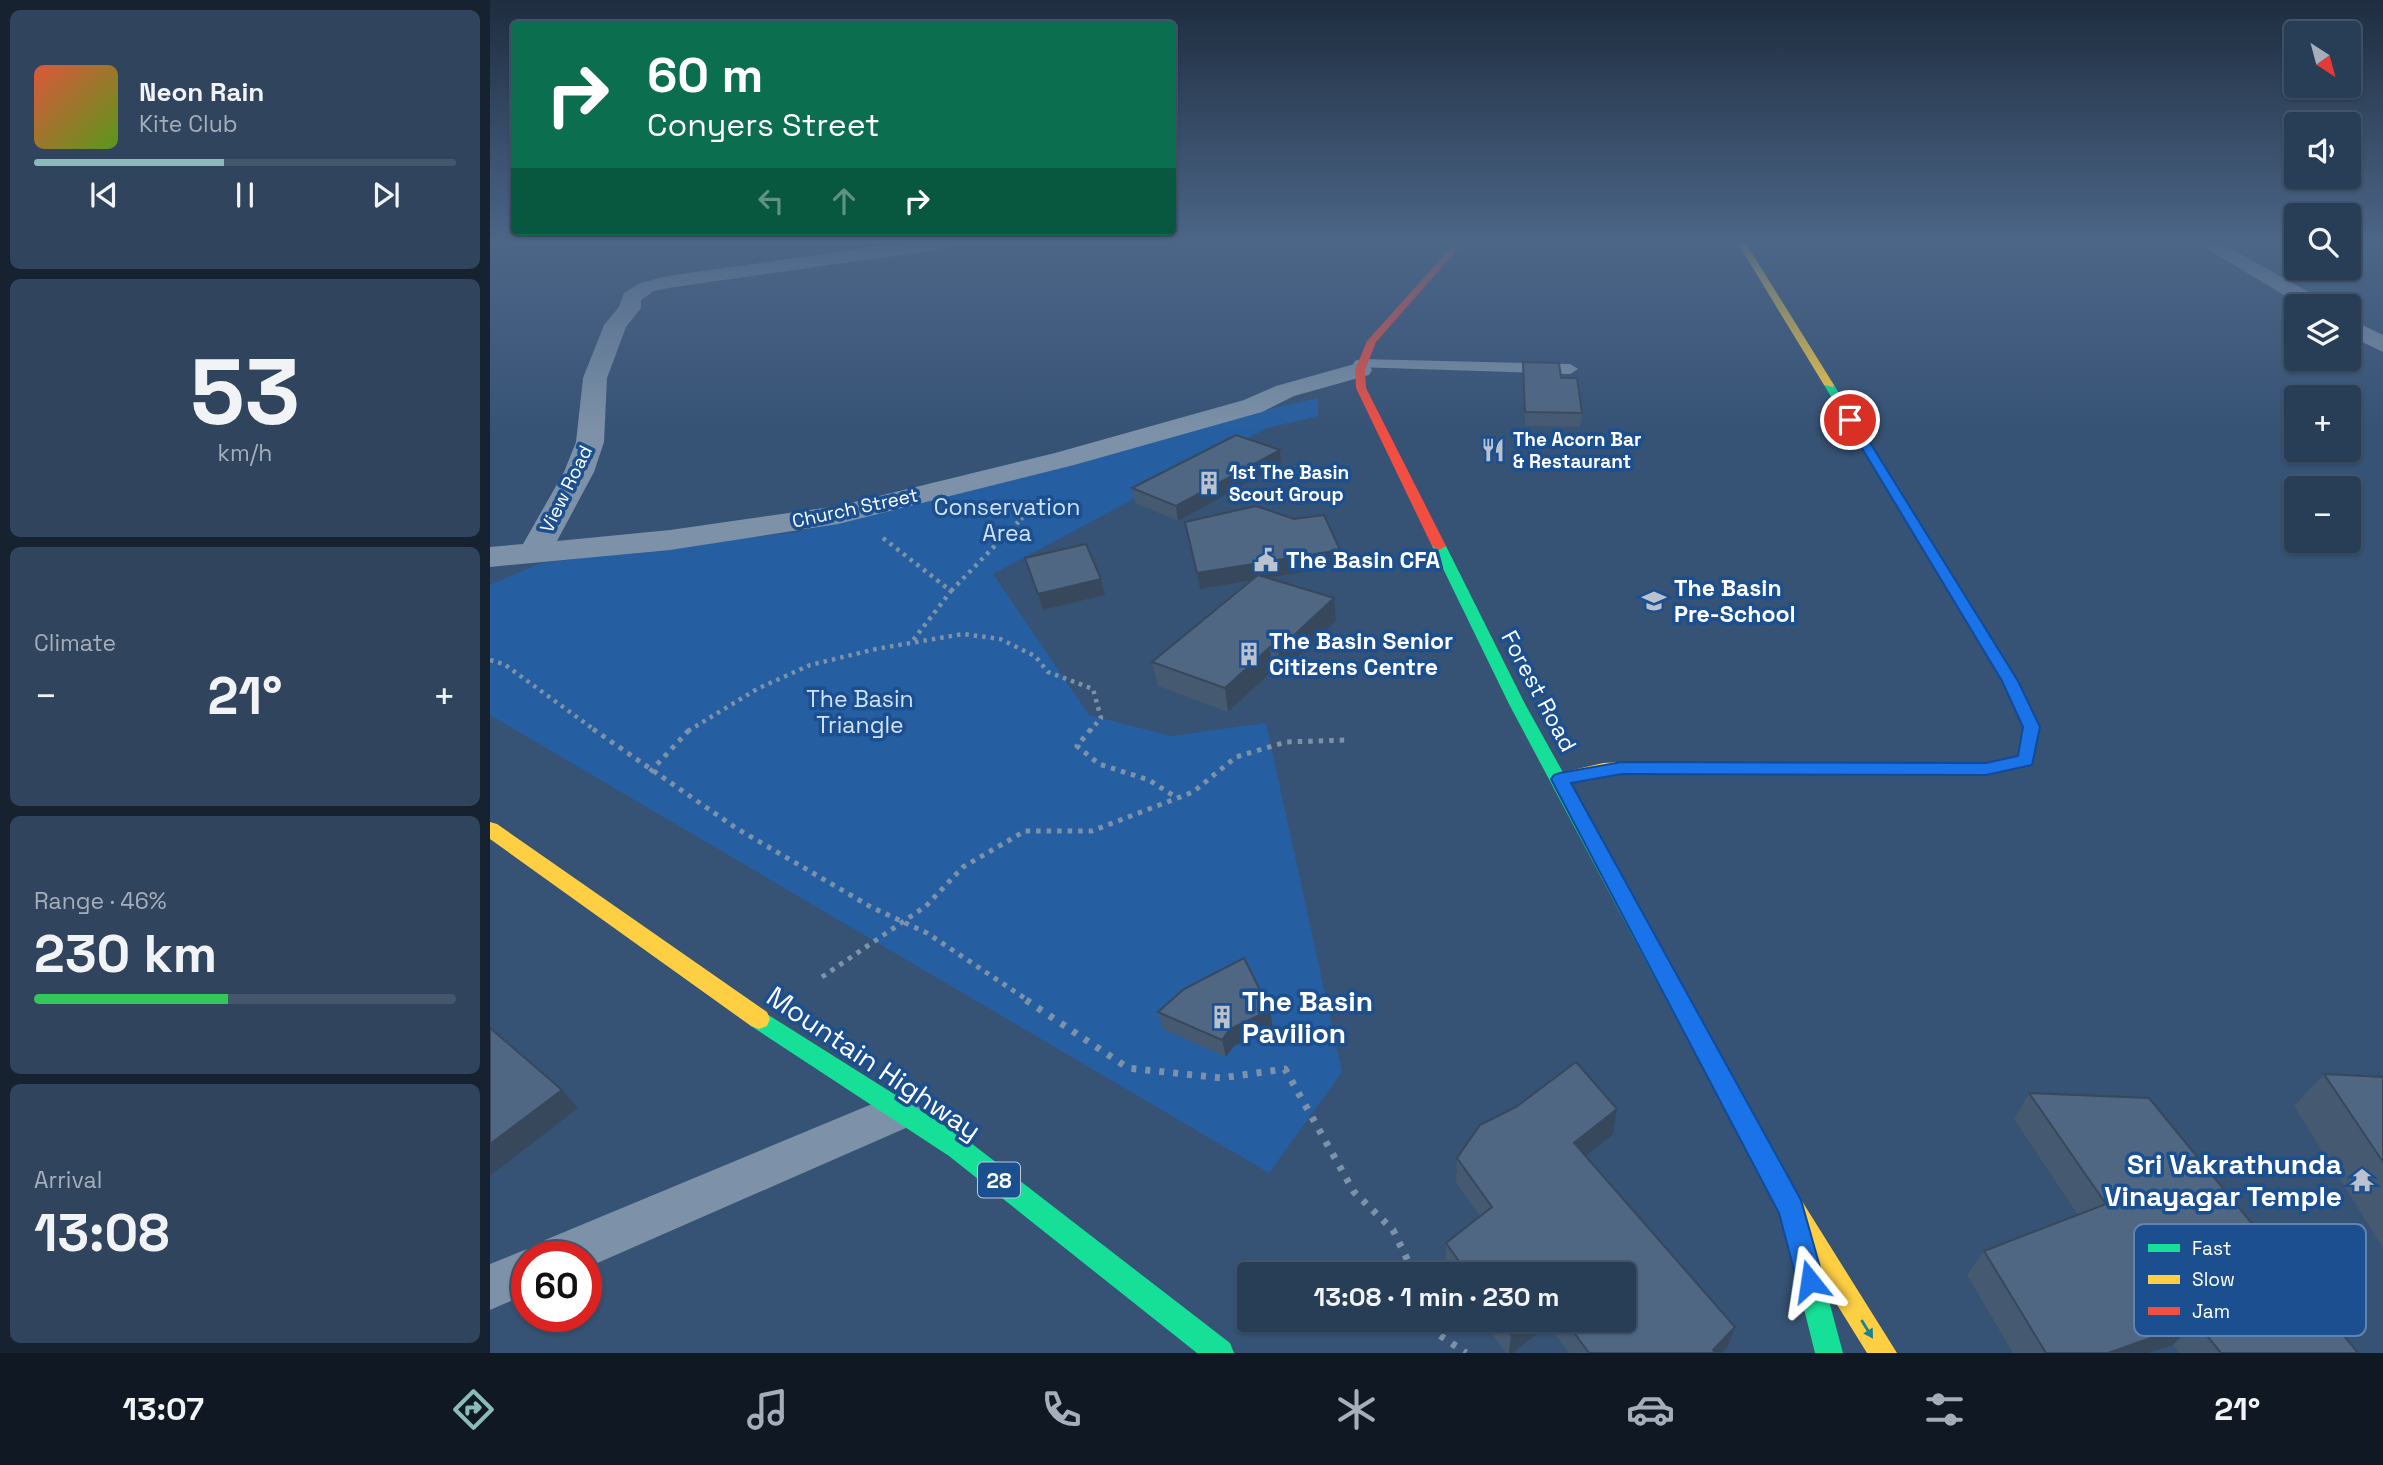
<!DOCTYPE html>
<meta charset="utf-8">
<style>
:root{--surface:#283e57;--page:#30455d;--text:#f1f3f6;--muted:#a5aeba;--line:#44576d;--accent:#8bbbb9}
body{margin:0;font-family:"Space Grotesk",sans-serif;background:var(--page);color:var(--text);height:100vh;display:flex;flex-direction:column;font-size:26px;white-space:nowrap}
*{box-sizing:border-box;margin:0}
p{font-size:23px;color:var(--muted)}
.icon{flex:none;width:38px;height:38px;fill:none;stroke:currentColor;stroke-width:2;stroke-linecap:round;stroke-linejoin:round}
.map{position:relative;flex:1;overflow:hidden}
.side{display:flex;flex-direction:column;gap:10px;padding:10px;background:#162230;width:490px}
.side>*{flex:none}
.hud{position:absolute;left:21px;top:21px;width:665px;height:214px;border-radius:7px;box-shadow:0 2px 5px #0004,0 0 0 2px var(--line);background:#0b6e4f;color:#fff;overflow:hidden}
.needle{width:46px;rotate:144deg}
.buttons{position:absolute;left:1794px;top:21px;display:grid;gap:14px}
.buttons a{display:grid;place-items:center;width:77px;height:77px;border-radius:7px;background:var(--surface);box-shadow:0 2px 5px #0004,0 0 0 2px var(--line);font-size:35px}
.speed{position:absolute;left:21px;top:1241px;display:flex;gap:14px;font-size:35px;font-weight:700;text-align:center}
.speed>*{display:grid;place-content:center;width:91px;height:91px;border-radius:50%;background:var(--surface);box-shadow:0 2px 5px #0004,0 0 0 2px var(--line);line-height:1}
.speed .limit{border:10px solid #d22;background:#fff;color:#111}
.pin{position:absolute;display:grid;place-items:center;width:60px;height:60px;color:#fff;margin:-30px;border:4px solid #fff;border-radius:50%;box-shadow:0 2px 7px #0007}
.me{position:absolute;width:77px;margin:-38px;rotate:345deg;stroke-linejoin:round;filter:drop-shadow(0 0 5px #0008)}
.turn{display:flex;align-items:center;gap:24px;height:147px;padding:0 21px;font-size:32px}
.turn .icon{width:91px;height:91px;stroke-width:2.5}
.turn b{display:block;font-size:49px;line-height:60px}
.lanes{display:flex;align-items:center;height:66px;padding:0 21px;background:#0003;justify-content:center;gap:35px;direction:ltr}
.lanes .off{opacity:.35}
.big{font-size:52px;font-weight:700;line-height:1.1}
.side .tile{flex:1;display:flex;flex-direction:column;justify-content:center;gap:10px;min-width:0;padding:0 24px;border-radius:10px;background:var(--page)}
.side .dial{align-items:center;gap:0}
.dial b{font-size:91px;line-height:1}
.song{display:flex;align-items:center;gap:21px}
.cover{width:84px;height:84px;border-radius:10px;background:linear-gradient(135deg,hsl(10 70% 55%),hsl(90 70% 35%))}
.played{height:7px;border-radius:4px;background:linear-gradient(90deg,var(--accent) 45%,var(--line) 45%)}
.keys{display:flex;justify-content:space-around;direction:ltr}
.heat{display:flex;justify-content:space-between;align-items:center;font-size:38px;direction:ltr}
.charge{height:10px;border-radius:5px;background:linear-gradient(90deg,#34c759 46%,var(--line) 0)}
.trip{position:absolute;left:747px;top:1262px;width:399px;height:70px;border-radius:7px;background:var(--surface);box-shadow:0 2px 5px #0004,0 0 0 2px var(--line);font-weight:700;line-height:70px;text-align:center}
.tabs{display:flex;height:112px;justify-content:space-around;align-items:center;background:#101923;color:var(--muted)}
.tabs .icon{width:49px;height:49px}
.tabs .selected{color:var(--accent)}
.tabs b{font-size:32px;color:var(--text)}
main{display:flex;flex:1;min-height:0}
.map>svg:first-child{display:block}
</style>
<main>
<section class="side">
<div class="tile">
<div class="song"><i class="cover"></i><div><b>Neon Rain</b><p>Kite Club</p></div></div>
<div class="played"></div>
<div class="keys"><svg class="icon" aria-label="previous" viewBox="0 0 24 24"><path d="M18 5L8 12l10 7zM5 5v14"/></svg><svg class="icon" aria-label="pause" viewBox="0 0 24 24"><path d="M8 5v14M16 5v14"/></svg><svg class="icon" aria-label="next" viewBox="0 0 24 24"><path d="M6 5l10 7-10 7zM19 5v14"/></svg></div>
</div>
<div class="tile dial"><b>53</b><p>km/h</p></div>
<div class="tile"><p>Climate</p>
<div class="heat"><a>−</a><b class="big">21°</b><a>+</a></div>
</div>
<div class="tile"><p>Range · 46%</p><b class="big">230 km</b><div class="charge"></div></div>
<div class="tile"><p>Arrival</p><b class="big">13:08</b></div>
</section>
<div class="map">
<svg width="1893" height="1353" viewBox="0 0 1893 1353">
<rect width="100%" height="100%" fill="#365274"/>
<!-- green -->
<path fill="#265fa1" d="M828 398V416L777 428 503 574 599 715 681 736 776 723 852 1072 779 1173 0 715V585L51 563 308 532 450 497 722 422Z"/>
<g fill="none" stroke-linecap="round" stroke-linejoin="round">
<!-- path-far3 -->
<path stroke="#7d92a8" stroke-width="3.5" stroke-dasharray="2.5 3.5" stroke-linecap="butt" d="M527 524 551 499"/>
<!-- path-far2 -->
<path stroke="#7d92a8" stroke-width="4.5" stroke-dasharray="3.5 5" stroke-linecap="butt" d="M393 538 461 591 421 643
M461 591 528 522
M0 660 14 664 106 731
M198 731 267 689 320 665 386 649 473 634 510 639 545 656 558 672 603 689 611 718 600 731"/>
<!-- path-far1 -->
<path stroke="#7d92a8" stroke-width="5" stroke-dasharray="4.5 6" stroke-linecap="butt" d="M103 729 246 828 381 907 437 933 539 1001
M601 729 587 746 609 764 659 780 687 798
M160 772 200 729
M332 977 436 906 473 867 535 831H602L703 792 746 757 796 742 858 740"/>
<!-- path -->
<path stroke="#7d92a8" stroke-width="7" stroke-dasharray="5 9" stroke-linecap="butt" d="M536 1000 638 1068 731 1078 795 1069 864 1192 903 1230 918 1261 913 1274
M927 1320 976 1353"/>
<!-- lane -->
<path fill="#7d92a8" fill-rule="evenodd" d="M871 359 1080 364 1088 369 1080 374 865 367 863 364 865 361Z
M411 1092 425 1098 431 1111 425 1124 96 1268V1256H37V1294L0 1310V1264L37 1249 50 1254 55 1240Z"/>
<!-- street -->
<path fill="#7d92a8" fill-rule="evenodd" d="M418 242H468L459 248 178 288 164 291 151 300V308L136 327 117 378 114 442 104 472 67 541 180 530 348 506 565 453 754 400 786 386 861 365 870 363 879 365 882 370 879 375 804 396 772 412 584 465 348 524 180 550 0 567V547L33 544 74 472 86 442 93 378 114 325 129 307 134 293 150 283 178 276Z
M1706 242H1729L1835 301 1838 306H1812Z
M1858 318 1893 335V352L1858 335Z"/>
<!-- fast -->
<path fill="#16e098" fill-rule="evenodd" d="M1339 382 1344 385 1528 681 1550 727 1542 764 1496 775H1341L1335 773 1332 769 1335 765 1341 763H1496L1528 756 1534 727 1512 681 1334 385Z
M949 542 956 546 1035 704 1305 1190 1309 1199 1305 1208 1296 1212 1287 1208 1019 704 942 546Z
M269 1009 477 1140 740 1343 744 1353H707L459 1156 261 1026 258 1019 261 1012Z
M1311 1232 1320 1236 1324 1245 1353 1353H1325L1298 1245 1302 1236Z"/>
<!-- slow -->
<path fill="#ffcf43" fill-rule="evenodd" d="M1247 242H1255L1344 385 1343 387 1334 385Z
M1132 762 1341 763 1347 765 1350 769 1347 773 1341 775 1132 774 1113 775 1070 785 1064 783 1061 779 1064 775 1070 773 1113 763Z
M0 822 7 824 277 1012 280 1019 277 1026 269 1029 261 1026 0 839Z
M1296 1186 1305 1190 1407 1353H1377L1287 1208 1283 1199 1287 1190Z"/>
<!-- jam -->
<path fill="#f24e42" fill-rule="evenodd" d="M966 242H974L886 342 875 370 876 388 956 546 949 550 942 546 866 388 865 370 877 341Z"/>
</g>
<!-- wall -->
<path fill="#455971" d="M1033 362 1071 378 1092 413 1090 427 1035 426 1033 375Z
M790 450 791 464 688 521 645 503 642 488Z
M695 522 851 566 777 578 844 598 846 621 790 674 782 671 738 712 668 686 662 662 761 581 710 589Z
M535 558 615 595 553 610Z
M780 1010 783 1028 744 1046 736 1057 673 1029 668 1012Z
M1834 1074 1893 1077V1248L1804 1106Z
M1539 1093 1868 1353H1689L1683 1345 1659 1353H1523L1477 1275 1494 1251 1588 1215 1524 1119Z
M1026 1107 1123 1134 1096 1155 1236 1350 1232 1353H1079L1058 1325 1023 1353H1016L992 1320H1134V1274H961L955 1267 956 1243 990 1216 966 1183 967 1158Z"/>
<!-- shaded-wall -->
<path fill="#38485c" d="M790 450 791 464 688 521 686 506Z
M850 550 851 566 710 589 707 573Z
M611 579 615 595 553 610 548 594Z
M844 598 846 621 790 674 788 650Z
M780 647 782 671 738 712 735 688Z
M780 1010 783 1028 744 1046 736 1057 732 1040 740 1029Z
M72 1090 88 1108 0 1176V1144Z
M1127 1109 1123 1134 1081 1168 1084 1143Z
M1039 1320H1059L1058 1325 1023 1353H1019L1021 1334Z
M1706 1322 1683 1345 1659 1353H1618Z
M1245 1327 1236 1350 1232 1353H1222L1223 1350Z"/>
<!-- building -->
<path fill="#506783" stroke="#38485c" stroke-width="2" d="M1033 362 1069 363 1071 378H1087L1092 413 1035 412Z
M746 435 790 450 686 506 642 488Z
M766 506 804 519 834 515 850 550 707 573 695 522Z
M596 544 611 579 548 594 535 558Z
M768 575 844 598 788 650 780 647 735 688 662 662Z
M754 958 780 1010 740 1029 732 1040 668 1012 694 989Z
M0 1028 72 1090 0 1144Z
M1086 1062 1127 1109 1084 1143 1245 1327 1223 1350 1226 1353H1099L1075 1320H1134V1274H978L956 1243 1002 1207 967 1158 990 1125 1026 1107Z
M1834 1074 1893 1077V1162Z
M1539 1093 1659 1098 1868 1353H1731L1706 1322 1618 1353H1556L1494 1251 1616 1204Z
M1010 1320H1039L1021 1334Z"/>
<!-- one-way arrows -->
<defs><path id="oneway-solid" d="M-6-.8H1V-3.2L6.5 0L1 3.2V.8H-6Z" transform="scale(1.75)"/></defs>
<use fill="#198292" href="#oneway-solid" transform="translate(1377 1329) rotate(58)"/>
<!-- sky -->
<linearGradient id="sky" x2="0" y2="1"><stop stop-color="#1e2d40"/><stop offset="0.56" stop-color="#4c6688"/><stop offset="1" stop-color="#4c6688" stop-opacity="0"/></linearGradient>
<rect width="1893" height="432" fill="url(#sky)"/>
<!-- route -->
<path fill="#1a73e8" stroke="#114b97" stroke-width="2" d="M1360 417 1366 420 1528 681 1550 727 1542 765 1496 775 1132 774 1081 783 1311 1200 1334 1281 1330 1291 1320 1295 1311 1291 1307 1281 1289 1213 1061 779 1064 775 1070 773 1132 762 1496 763 1528 756 1533 727 1512 681 1355 420Z"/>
<!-- icons -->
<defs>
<g id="restaurant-bare" transform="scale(1.89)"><path d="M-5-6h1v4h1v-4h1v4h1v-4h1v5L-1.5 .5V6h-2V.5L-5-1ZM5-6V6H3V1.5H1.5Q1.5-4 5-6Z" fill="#b9c2ce" stroke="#1b4f8f" stroke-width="2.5" paint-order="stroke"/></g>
<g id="building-bare" transform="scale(1.89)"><path d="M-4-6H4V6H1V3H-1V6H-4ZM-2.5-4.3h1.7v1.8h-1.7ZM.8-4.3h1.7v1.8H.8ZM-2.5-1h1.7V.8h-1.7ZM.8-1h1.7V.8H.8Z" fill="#b9c2ce" stroke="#1b4f8f" stroke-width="2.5" paint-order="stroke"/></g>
<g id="civic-bare" transform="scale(1.89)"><path d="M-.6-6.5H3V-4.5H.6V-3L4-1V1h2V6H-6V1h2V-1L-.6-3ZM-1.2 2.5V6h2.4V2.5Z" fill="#b9c2ce" stroke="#1b4f8f" stroke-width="2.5" paint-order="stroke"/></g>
<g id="school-bare" transform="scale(1.89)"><path d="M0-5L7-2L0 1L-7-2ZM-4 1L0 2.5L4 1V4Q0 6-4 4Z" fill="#b9c2ce" stroke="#1b4f8f" stroke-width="2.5" paint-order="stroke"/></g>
<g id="temple-bare" transform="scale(1.89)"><path d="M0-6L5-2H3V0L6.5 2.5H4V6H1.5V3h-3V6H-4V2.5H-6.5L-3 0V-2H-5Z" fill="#b9c2ce" stroke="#1b4f8f" stroke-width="2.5" paint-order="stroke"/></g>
</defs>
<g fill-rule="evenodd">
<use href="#restaurant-bare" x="1003" y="450"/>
<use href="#building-bare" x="719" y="483"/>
<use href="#civic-bare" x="776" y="560"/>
<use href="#school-bare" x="1164" y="601"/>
<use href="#building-bare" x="759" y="654"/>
<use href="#building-bare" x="732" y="1017"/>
<use href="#temple-bare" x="1872" y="1180"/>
</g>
<g text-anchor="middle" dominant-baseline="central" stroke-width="7" stroke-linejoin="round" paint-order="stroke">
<!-- far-poi labels -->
<g font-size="19" font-weight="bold" fill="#fff" stroke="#1b4f8f" text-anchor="start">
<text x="1023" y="439">The Acorn Bar<tspan x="1023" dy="22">&amp; Restaurant</tspan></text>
<text x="739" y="472">1st The Basin<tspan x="739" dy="22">Scout Group</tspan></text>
</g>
<!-- far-street labels -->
<g font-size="19" fill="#fff" stroke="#1b4f8f">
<text transform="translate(76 489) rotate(-64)">View Road</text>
<text transform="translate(365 508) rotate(-12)">Church Street</text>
</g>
<!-- shield labels -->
<rect fill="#1b4f8f" stroke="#bbcadd" stroke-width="2" x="488" y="1162.5" width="42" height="35" rx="5"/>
<g font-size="21" font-weight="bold" fill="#fff">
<text x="509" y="1180">28</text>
</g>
<!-- park labels -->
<g font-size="23" fill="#cfe3fa" stroke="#1b4f8f">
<text x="517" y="507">Conservation<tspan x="517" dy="26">Area</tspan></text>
<text x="370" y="699">The Basin<tspan x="370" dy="26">Triangle</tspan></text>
</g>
<!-- poi labels -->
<g font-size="23" font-weight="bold" fill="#fff" stroke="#1b4f8f" text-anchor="start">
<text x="796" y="560">The Basin CFA</text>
<text x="1184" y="588">The Basin<tspan x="1184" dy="26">Pre-School</tspan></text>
<text x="779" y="641">The Basin Senior<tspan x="779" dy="26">Citizens Centre</tspan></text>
</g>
<!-- street labels -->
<g font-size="23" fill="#fff" stroke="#1b4f8f">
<text transform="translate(1049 691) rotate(62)">Forest Road</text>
</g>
<!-- near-poi labels -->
<g font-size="28" font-weight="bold" fill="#fff" stroke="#1b4f8f" text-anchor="start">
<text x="752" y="1001">The Basin<tspan x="752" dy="32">Pavilion</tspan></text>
<text x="1852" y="1164" text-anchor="end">Sri Vakrathunda<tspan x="1852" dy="32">Vinayagar Temple</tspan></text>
</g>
<!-- near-street labels -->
<g font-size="28" fill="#fff" stroke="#1b4f8f">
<text transform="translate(384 1063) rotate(34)">Mountain Highway</text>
</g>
</g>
<!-- legend -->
<rect x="1644" y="1224" width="232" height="112" rx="10" fill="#1b4f8f" stroke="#5f84b1" stroke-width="2"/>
<rect x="1658" y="1244" width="32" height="8" fill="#16e098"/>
<rect x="1658" y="1275" width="32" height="9" fill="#ffcf43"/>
<rect x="1658" y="1307" width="32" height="8" fill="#f24e42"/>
<g font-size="19" fill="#fff">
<text x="1702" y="1255">Fast</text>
<text x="1702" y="1286">Slow</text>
<text x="1702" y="1318">Jam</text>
</g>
</svg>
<div class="buttons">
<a><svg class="needle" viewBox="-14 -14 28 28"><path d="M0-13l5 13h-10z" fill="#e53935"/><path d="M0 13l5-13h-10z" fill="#a5aeba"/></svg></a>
<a><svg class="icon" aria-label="sound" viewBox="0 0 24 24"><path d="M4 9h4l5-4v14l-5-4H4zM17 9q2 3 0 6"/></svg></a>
<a><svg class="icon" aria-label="search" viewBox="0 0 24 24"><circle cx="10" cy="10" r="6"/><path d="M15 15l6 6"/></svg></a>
<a><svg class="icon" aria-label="layers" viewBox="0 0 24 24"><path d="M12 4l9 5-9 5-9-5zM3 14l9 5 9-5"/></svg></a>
<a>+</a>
<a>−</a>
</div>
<div class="speed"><div class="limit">60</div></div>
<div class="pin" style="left:1360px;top:420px;background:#d93025"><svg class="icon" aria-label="arrive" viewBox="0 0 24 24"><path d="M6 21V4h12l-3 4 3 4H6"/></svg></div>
<svg class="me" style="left:1320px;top:1281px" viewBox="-20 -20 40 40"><path d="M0-17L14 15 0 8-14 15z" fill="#1a73e8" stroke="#fff" stroke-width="4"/></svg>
<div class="trip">13:08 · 1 min · 230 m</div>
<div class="hud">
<div class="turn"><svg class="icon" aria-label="right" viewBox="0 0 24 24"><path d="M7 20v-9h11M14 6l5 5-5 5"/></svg><div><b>60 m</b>Conyers Street</div></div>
<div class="lanes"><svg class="icon off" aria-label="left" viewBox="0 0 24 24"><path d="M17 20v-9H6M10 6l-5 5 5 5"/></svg><svg class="icon off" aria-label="ahead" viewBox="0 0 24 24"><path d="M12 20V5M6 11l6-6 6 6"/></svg><svg class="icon" aria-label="right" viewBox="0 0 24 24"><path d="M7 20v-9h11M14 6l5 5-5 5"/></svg></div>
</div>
</div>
</main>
<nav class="tabs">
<b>13:07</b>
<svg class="icon selected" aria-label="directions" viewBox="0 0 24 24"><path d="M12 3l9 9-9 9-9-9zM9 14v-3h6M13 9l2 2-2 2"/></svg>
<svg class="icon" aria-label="music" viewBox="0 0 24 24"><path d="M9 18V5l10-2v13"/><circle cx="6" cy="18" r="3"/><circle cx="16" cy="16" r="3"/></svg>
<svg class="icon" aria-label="phone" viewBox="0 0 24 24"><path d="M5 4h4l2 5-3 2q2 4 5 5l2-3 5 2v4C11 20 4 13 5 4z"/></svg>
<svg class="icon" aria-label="climate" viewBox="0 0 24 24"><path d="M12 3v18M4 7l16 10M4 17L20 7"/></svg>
<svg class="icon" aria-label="car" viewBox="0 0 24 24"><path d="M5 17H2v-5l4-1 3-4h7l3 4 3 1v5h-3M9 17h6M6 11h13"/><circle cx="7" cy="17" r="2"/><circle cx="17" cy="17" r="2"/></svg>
<svg class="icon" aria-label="filters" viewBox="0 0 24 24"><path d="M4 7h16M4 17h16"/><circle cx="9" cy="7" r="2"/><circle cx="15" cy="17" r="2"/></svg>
<b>21°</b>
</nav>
